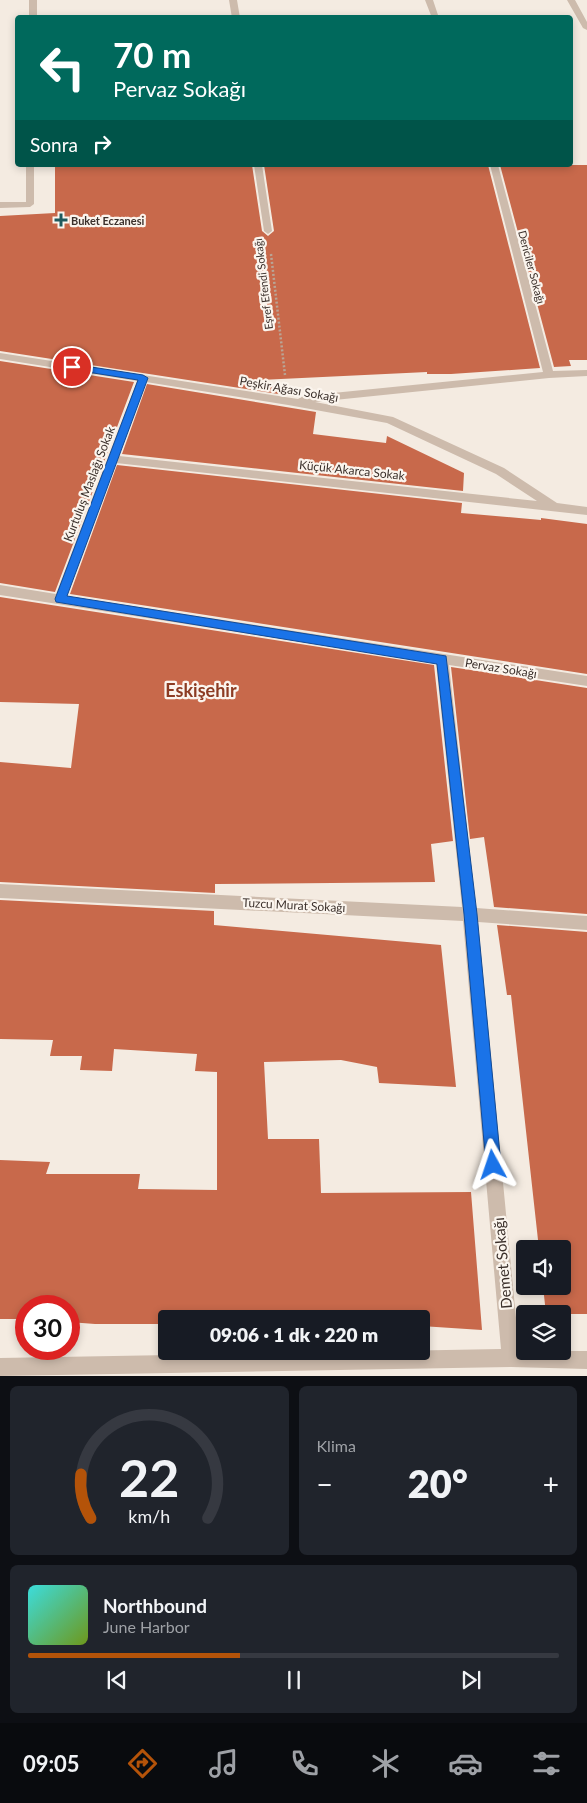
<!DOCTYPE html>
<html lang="tr">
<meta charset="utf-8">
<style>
:root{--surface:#171b24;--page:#20242c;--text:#f1f3f6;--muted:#9ea1a6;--line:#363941;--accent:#b45309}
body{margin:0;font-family:Lato,sans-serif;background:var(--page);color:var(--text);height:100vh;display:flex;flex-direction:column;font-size:19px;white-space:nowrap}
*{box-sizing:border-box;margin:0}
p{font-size:16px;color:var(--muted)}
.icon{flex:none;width:28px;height:28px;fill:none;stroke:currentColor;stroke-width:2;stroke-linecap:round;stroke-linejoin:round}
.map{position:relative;height:1376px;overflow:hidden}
.panel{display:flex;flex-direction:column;gap:10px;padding:10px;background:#0d0f14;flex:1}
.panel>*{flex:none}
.guide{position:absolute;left:15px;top:15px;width:558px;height:152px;border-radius:5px;box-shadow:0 2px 8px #0003;background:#00695c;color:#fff;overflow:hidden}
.controls{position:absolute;left:516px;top:1240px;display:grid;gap:10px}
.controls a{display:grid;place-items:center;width:55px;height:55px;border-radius:5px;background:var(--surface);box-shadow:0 2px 8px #0003;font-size:25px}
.speed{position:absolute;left:15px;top:1295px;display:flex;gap:10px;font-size:25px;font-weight:700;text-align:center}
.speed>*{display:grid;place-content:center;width:65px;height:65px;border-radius:50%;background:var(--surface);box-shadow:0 2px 8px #0003;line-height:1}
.speed .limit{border:8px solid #d22;background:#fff;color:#111}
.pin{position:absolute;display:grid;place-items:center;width:42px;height:42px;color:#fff;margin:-21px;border:2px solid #fff;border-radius:50%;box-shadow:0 1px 5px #0007}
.me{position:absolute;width:55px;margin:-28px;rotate:355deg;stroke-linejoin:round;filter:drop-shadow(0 0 4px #0008)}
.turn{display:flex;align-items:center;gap:18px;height:105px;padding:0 15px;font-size:22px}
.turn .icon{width:65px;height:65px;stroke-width:2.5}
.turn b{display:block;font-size:35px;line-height:42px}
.then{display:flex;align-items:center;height:48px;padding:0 15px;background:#0003;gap:10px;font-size:19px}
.big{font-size:38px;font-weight:800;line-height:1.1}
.panel .card{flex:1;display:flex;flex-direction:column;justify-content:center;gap:8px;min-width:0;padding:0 18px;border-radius:8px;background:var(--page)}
.panel .dial{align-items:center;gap:0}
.dial svg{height:130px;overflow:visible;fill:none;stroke:var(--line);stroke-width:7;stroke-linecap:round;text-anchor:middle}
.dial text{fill:var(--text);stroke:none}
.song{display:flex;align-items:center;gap:15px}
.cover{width:60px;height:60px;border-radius:8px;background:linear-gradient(135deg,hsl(180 70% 55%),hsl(80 70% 35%))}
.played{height:5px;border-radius:2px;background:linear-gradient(90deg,var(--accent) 40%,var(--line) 40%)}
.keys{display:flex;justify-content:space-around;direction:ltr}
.heat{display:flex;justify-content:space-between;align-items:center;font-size:28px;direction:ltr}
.panel .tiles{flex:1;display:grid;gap:10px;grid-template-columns:1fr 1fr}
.card:last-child{grid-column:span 2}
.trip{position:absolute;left:158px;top:1310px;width:272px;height:50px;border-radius:5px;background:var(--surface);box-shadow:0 2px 8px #0003;font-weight:800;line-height:50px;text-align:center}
.tab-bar{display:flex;height:80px;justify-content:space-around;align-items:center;background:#090b0e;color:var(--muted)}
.tab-bar .icon{width:35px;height:35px}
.tab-bar .active{color:var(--accent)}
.tab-bar b{font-size:22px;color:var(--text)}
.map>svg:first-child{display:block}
</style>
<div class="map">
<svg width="587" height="1376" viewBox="0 0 587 1376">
<rect width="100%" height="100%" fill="#f4ebe1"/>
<!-- building -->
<path fill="#c8694b" d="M57 165H252L262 231 268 236 274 231 264 165H488L540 368 451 374H427V372L260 380 298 397 0 351V216L55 213V167Z
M500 165H587V360H569L571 366 554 367Z
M0 361 134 382 55 592 0 583Z
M147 384 316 412 313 434 386 443 387 436 464 473 463 491 122 454Z
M117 465 462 503 461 513 541 520V518L587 524V674L70 594Z
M0 597 434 665 453 841 431 844 435 882 215 884V893L0 882V762L71 768 79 704 0 702Z
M451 667 587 688V914L494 907 484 837 470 839Z
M0 900 214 911V925L441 945 456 1087 379 1083 377 1067 341 1060 264 1062 268 1139H319L321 1193 471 1192 482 1330 421 1326V1319H166V1324H95L69 1322V1306H26V1319H0V1160L50 1162 46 1174H140L138 1189 217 1190V1072L195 1071 197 1054 114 1049 112 1071 80 1070 82 1056H50L53 1040 0 1039Z
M497 925 587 932V1314H546L543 1286H562V1249H539L511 995H507Z"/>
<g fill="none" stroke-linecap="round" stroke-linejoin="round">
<!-- path -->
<path stroke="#b9a596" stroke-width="2.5" stroke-dasharray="2 2" stroke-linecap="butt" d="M271 254 285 375"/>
<!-- minor -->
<path fill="#cdbbac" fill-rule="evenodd" d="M29 0H37V18H29Z
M229 0H237L240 18H232Z
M425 0H433L439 18H432Z
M567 0H575L587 22V30L583 28Z
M26 165H34V204L30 207 0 208V202H26Z
M254 165H262L272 231 268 234 264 231Z
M490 165H498L553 371 587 370V376L549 378 315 402 393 417 504 468 557 503 587 507V515L116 463 67 596 587 676V686L449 665 476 908 587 916V930L478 922 519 1349 525 1350V1351H587V1369L511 1367 0 1376V1358L501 1349 463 921 0 898V884L462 907 436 663 0 595V585L56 594 137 381 0 359V353L298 399 303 396 543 372ZM146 382 288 405 387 423 496 474 537 501 119 456Z"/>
</g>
<!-- route -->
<path fill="#1a73e8" stroke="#114b97" d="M72 364 143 375 148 378 67 596 446 656 477 914 501 1165 498 1170 493 1173 488 1170 486 1165 464 914 437 664 56 602 55 599 138 380 68 369V365Z"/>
<!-- markers -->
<path fill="#1f5a5e" stroke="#fbf5ee" stroke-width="2" d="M58.5 212.5h5v5h5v5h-5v5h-5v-5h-5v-5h5z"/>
<g text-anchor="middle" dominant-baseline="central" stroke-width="4.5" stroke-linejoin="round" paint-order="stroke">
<!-- far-poi labels -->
<g font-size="11" font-weight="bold" fill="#3b302b" stroke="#fbf5ee" text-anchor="start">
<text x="71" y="220">Buket Eczanesi</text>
</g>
<!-- far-street labels -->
<g font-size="11" fill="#3b302b" stroke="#fbf5ee">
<text transform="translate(532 267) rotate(75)">Dericiler Sokağı</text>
<text transform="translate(263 284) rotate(-97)">Eşref Efendi Sokağı</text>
</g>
<!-- street labels -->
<g font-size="12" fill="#3b302b" stroke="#fbf5ee">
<text transform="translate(289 389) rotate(10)">Peşkir Ağası Sokağı</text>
<text transform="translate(352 470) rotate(6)">Küçük Akarca Sokak</text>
<text transform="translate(89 484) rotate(-69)">Kurtuluş Maslağı Sokak</text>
<text transform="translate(501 668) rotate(9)">Pervaz Sokağı</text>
<text transform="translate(294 905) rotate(3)">Tuzcu Murat Sokağı</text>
</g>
<!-- near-street labels -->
<g font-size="15" fill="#3b302b" stroke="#fbf5ee">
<text transform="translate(502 1263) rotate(-95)">Demet Sokağı</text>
</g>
<!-- district labels -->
<g font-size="18" font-weight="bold" fill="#8c3b22" stroke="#fbf5ee">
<text x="201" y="690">Eskişehir</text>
</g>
</g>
</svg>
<div class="controls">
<a><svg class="icon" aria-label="sound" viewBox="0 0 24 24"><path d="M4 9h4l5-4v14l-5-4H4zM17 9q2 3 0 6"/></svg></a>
<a><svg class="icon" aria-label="layers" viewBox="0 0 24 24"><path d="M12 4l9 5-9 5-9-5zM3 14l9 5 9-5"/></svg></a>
</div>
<div class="speed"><div class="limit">30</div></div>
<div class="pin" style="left:72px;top:367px;background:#d93025"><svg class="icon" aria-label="arrive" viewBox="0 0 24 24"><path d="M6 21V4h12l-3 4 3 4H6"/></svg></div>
<svg class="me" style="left:493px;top:1165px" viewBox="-20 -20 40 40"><path d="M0-17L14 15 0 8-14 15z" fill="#1a73e8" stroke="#fff" stroke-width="4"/></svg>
<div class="trip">09:06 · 1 dk · 220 m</div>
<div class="guide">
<div class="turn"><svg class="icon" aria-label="left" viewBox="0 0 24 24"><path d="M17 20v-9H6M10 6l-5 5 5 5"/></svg><div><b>70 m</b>Pervaz Sokağı</div></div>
<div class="then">Sonra<svg class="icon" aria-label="right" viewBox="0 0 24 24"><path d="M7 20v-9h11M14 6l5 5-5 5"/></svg></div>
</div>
</div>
<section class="panel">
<div class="tiles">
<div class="card dial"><svg viewBox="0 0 100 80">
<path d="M14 69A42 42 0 1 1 86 69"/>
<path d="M14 69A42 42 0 0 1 8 42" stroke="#b45309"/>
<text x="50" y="56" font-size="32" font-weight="700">22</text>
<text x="50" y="72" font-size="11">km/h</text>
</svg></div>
<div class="card"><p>Klima</p>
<div class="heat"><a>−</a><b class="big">20°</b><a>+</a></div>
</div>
<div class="card">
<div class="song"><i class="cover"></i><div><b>Northbound</b><p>June Harbor</p></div></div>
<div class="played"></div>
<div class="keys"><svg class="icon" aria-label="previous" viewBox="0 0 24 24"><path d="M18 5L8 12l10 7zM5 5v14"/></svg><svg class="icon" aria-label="pause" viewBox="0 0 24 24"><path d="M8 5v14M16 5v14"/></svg><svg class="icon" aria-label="next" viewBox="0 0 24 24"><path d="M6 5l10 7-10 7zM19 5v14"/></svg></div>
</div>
</div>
</section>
<nav class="tab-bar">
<b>09:05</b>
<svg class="icon active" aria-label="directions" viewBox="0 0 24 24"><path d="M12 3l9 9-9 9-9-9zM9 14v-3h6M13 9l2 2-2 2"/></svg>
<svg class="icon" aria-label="music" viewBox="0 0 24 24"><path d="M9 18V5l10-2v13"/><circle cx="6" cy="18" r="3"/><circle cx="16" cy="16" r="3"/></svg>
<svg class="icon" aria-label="phone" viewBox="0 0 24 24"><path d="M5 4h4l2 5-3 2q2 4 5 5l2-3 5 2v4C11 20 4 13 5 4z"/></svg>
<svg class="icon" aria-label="climate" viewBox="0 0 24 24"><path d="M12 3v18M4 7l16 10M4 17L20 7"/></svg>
<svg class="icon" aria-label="car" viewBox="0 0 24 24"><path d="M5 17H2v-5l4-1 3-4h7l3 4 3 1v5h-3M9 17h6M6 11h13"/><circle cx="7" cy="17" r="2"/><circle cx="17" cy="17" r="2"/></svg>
<svg class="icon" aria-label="filters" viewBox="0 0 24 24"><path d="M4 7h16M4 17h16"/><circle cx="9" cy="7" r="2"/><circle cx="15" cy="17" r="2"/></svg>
</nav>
